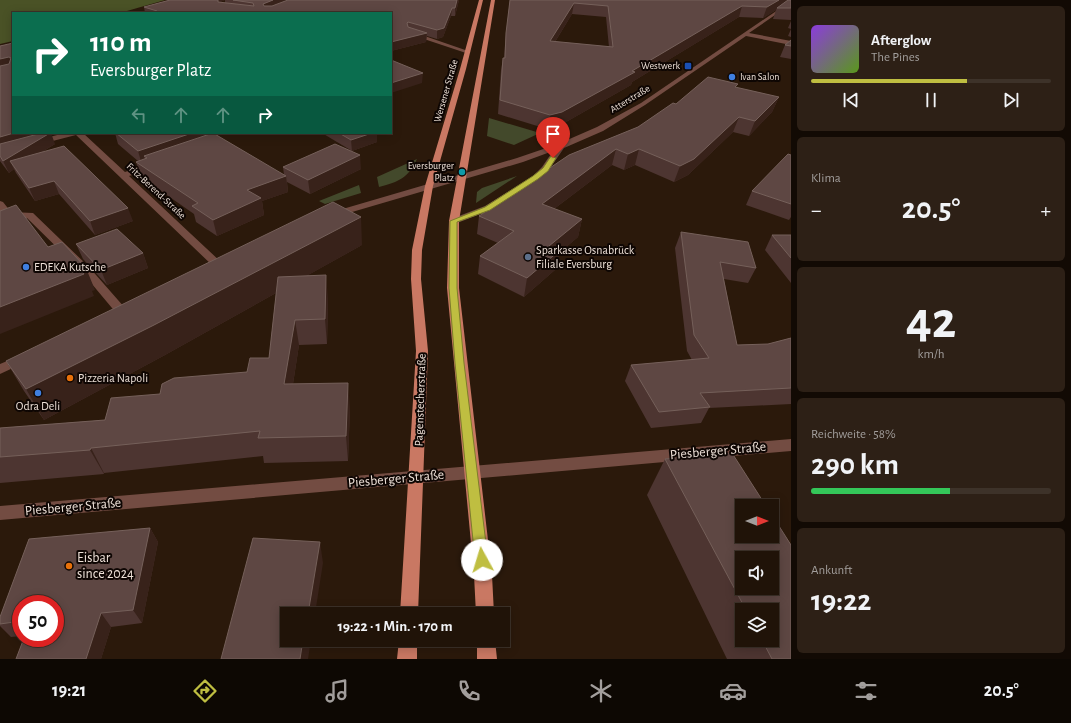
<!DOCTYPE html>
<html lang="de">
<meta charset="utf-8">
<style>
:root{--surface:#201308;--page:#2d2016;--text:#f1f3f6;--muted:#a29e9c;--line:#3d3229;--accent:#bfbe41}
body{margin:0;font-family:"Alegreya Sans",sans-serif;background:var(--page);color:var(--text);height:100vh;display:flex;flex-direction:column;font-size:15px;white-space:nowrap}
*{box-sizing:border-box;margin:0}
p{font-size:13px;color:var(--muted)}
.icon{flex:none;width:22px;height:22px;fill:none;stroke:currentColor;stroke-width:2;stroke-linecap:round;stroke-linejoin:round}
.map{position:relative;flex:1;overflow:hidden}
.side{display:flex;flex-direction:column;gap:6px;padding:6px;background:#120a04;width:280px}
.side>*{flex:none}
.guide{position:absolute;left:12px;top:12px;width:380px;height:122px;border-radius:0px;box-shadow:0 2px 10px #0003,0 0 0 1px var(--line);background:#0b6e4f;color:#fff;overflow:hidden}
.needle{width:26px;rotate:90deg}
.tools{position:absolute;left:735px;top:499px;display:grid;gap:8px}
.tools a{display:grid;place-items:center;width:44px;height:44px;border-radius:0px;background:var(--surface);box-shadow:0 2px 10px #0003,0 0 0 1px var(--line);font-size:20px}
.speed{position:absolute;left:12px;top:595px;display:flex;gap:8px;font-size:20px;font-weight:700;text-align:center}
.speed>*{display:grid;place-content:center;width:52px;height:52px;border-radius:50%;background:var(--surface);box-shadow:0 2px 10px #0003,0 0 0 1px var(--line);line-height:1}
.speed .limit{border:6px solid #d22;background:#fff;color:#111}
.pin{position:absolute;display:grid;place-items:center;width:34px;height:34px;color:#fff;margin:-41px -17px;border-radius:50% 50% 50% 0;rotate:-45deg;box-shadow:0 0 4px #0007}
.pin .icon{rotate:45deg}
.me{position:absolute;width:44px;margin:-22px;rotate:354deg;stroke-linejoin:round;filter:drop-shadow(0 0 3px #0008)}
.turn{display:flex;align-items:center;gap:14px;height:84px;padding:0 12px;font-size:18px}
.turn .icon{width:52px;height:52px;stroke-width:2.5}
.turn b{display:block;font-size:28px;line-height:34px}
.lanes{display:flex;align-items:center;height:38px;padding:0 12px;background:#0003;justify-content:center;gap:20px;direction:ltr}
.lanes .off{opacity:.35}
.big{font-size:30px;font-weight:700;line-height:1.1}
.side .tile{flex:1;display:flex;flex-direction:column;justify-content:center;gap:6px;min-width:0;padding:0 14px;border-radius:6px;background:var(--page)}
.side .dial{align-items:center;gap:0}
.dial b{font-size:52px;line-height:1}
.song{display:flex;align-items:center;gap:12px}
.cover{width:48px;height:48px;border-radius:6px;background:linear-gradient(135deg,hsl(270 70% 55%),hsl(90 70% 35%))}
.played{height:4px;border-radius:2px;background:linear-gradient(90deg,var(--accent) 65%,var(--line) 65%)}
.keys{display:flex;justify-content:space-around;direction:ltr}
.heat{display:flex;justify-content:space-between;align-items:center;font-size:22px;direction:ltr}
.charge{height:6px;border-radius:3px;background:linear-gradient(90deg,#34c759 58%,var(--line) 0)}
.trip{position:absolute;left:280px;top:607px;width:230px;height:40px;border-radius:0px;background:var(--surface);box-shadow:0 2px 10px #0003,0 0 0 1px var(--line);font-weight:700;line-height:40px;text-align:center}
.dock{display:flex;height:64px;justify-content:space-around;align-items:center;background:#0d0803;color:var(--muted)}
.dock .icon{width:28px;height:28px}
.dock .selected{color:var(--accent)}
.dock b{font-size:18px;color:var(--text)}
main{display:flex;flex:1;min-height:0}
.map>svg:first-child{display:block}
</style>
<main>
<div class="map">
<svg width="791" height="659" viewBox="0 0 791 659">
<rect width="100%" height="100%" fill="#2b190b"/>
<!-- green -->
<path fill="#43492b" d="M489 118 540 133 514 145 487 136Z
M417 159C407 179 400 181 379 187L377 177Z
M517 176 476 203 477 192 482 188Z
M359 185 361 193 325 204 319 201Z"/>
<!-- forest -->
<path fill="#4a5226" d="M0 0H165L120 13H13V41L0 44Z"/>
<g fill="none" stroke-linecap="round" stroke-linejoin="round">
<!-- minor -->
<path fill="#734c42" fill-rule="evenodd" d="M791 1V4L749 33 791 41V45L746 36 645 105 603 131 564 148 548 171 539 180 491 210 457 223 454 224 449 221 451 219 485 206 533 176 542 167 553 151 523 162 335 217H329L327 215 329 213 517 158 558 144 597 127 641 103Z
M409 32H413L471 52 466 53 409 34Z
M65 133H83L125 172 151 163H157L158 165 157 167 129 176 222 263 223 265 222 267H214L76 135 37 145 33 143 34 141Z
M0 201 3 202 11 212 33 213 89 267 125 308 127 311 125 314H117L81 271 27 218 5 217 0 211Z
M24 354 28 355 30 358 28 361 0 374V364Z
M791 439V451L0 520V506Z"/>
<!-- major -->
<path fill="#c97863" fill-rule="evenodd" d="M479 0H483L466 69 433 186 422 250 421 279 428 351 418 614H400L416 351 411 279 412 250 425 186 460 69Z
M491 0H495L459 221V288L492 575 494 614H476L474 575 447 288 449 221Z
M399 640H417V659H397Z
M477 640H495L497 659H477Z"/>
</g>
<!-- wall -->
<path fill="#4d3531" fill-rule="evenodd" d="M170 0H459L455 16H451L443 37 437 39 427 36 426 42 391 51V13H145L144 7ZM225 0V3L219 2Z
M510 0H791V20L773 19 776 10 763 18 739 17 632 82 631 85 559 126 547 129 498 114 501 70 503 58H504L505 44ZM572 14 606 17 609 47 555 42Z
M791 21V37L788 36 791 29 788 28Z
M791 40V59L780 57 785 45Z
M13 43V133L55 144 42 152 133 221 95 235 59 194 35 201 16 173 14 169 9 173 0 161V46Z
M737 88 779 97 772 112 749 136 733 132 688 175 674 182 635 165 624 170 612 165 554 209 582 219 578 237 559 253 556 269 524 297 478 274 480 256 498 243 477 234 479 216 638 127 676 104Z
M115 133H204L205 136 284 175 283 167 361 169 310 194 287 182 288 192 262 201 264 215 217 236 196 222 194 214 141 177 136 162 138 161 118 144Z
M322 133H377V142L352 151Z
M791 155V217L789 220 746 205 752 191Z
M681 232 756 268 748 283 724 279 737 345 768 344 791 338V404L709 408 701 423 651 428 625 381 631 365 692 360 687 351 675 248Z
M772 235H791V283L765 250Z
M76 244 143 253 148 268 107 285 83 259Z
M362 245 308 275 328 299 327 344 299 345 293 384 350 408 348 461 264 463 263 456 104 473V474L0 483V428L105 420 160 394 247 372 269 358 276 293 165 355 44 420 24 391 6 361Z
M732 453 766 506H742V536H772V515L791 545V659H727L647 495 665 459ZM742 558H772V588H742ZM742 610H772V640H742Z
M150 528 158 542 142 623 111 627 101 659H16L24 638H55V604H21V636L11 637 0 626V617L29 539Z"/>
<!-- shaded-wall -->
<path fill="#38221a" d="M218 0H225L218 3Z
M273 0H294L264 12 263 4Z
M457 0H459L455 16V8Z
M779 0H790L777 8 776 10 763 18 767 7Z
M574 3 572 14 548 53 550 41Z
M742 6 739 17 632 82 631 85 559 126 547 129 550 115 632 71Z
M452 8 451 16 443 37 437 39V30Z
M427 33 426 42 391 51V42Z
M9 57 13 67 0 70V59Z
M423 73 422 83 391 93V83Z
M779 97 772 112 749 136 755 121Z
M739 117 733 132 688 175 674 182 680 166Z
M14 133H51L55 144 15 168 10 161 14 169 9 173 3 161 0 149V137Z
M192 133H204L206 142 144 156 146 163 142 165 138 151Z
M372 133H377V142L352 151 351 140Z
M616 149 612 165 538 221 542 204Z
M639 149 635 165 624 170 628 154Z
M360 155 361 169 310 194 308 180Z
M286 176 288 192 262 201 264 215 217 236 213 220 247 190Z
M54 181 59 194 35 201 29 188Z
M128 208 133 221 95 235 90 221Z
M361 217 362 245 165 355 44 420 26 389Z
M582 219 578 237 559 253 556 269 524 297 527 278 549 246Z
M143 253 148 268 107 285 101 270Z
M86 268 95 290 92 291 94 296 0 334V307Z
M326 275 328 299 327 344 325 319Z
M295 320 299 345 289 409 284 384Z
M348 383 350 408 348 461 346 436Z
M91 448 104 473V474L90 450Z
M150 528 158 542 142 623 133 610Z
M320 542 323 563 315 614H308Z
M101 613 111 627 101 659H86Z
M303 640H311L308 659H300Z"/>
<!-- building -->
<path fill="#5e4743" stroke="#75605a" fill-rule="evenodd" d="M170 0H218V2L254 6 253 3 233 0H273L263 4 264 6H272L288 0H457L455 8H452L444 28 437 30 408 22 407 23 408 27 427 33 391 42V13H148L157 11 144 7Z
M510 0H779L767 7 742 6 632 71 635 72 562 112 550 115 500 100 503 58H505L506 33ZM574 3 608 6 613 47 550 41Z
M788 0H791V8H777Z
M791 40V46L785 45Z
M13 43V133H14L0 137V66L9 64 11 58 9 57 0 59V46Z
M391 60 423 73 391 83Z
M708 77 738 84 735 87 779 97 755 121 739 117 694 159 680 166 639 149 628 154 616 149 542 204 582 219 549 246 559 251 527 278 480 256 514 231 479 216 569 155 638 127 673 103 676 104Z
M42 133H50L3 161 0 156V144Z
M116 133H192L138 151Z
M213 133 286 176 247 190 261 198 213 220 192 206 198 203 136 162 147 158 144 156Z
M339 133H372L351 140Z
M335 144 360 155 308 180 283 167Z
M64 146 128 208 90 221 54 181 29 188 10 161Z
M788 154 791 155V204L752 191Z
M333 202 361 217 154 325 26 389 6 361Z
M16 205 48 247 62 242 86 268 81 270 84 274 0 307V211Z
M117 229 143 253 101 270 76 244Z
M681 232 748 242 756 268 720 262 737 345 768 344 791 338V388L700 393 710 407 659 412 631 365 709 358 694 335Z
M772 235H791V258Z
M326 275 325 319 295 320 284 384 348 383 346 436 258 438 260 431 91 448 90 450 0 457V428L105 420 111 398 160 394 162 384 174 378 247 372 250 358H269L278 277Z
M732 453 766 506H742V536H772V515L791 545V659H772L762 640H772V610H746L665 459ZM742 558H772V588H742Z
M150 528 133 610 101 613 86 659H16L24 638H55V604H21V621L0 624V617L29 539Z
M253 538 320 542 308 614H287V640H303L300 659H221Z"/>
<!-- route -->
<path fill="#bfbe41" stroke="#7c7c2a" d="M551 156 556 158 548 171 538 179 490 210 457 222V288L464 363 488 560 486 564 482 566 477 564 475 560 455 363 449 288 450 221 485 207 533 176 543 168Z"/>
<!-- markers -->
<rect fill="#1a4fb4" stroke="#0e0603" stroke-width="1.5" x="684" y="62" width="8" height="8" rx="2"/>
<g fill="#3f7fe0" stroke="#0e0603" stroke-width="1.5">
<circle cx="732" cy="77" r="4"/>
<circle cx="26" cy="267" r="4"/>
<circle cx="38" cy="393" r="4"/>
</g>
<circle fill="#0f9aa8" stroke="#0e0603" stroke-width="1.5" cx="462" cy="172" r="4"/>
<circle fill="#5c6f8a" stroke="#0e0603" stroke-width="1.5" cx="528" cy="257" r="4"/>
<g fill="#e8710a" stroke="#0e0603" stroke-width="1.5">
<circle cx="70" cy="378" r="4"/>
<circle cx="69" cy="566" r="4"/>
</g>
<g text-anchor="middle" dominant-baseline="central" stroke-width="4" stroke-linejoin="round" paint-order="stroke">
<!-- far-poi labels -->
<g font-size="10" fill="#eee1d8" stroke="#0e0603" text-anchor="end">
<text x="680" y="66">Westwerk</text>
<text x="740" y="77" text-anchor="start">Ivan Salon</text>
<text x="454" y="166">Eversburger<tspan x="454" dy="12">Platz</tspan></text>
</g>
<!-- far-street labels -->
<g font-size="10" fill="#eee1d8" stroke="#0e0603">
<text transform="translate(446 91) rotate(-74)">Wersener Straße</text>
<text transform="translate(630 99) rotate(-31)">Atterstraße</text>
<text transform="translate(156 191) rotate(43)">Fritz-Berend-Straße</text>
</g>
<!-- poi labels -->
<g font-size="12" fill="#eee1d8" stroke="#0e0603" text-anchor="start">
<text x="536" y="250">Sparkasse Osnabrück<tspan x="536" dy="14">Filiale Eversburg</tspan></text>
<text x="34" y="267">EDEKA Kutsche</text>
<text x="78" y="378">Pizzeria Napoli</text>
<text x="38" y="406" text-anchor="middle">Odra Deli</text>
</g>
<!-- street labels -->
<g font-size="12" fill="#eee1d8" stroke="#0e0603">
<text transform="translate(420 400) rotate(-88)">Pagenstecherstraße</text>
</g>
<!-- near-street labels -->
<g font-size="14" fill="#eee1d8" stroke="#0e0603">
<text transform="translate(718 451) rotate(-5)">Piesberger Straße</text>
<text transform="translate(396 479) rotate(-5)">Piesberger Straße</text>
<text transform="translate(73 507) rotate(-5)">Piesberger Straße</text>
</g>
<!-- near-poi labels -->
<g font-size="14" fill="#eee1d8" stroke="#0e0603" text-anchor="start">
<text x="77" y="558">Eisbar<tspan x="77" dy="16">since 2024</tspan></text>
</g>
</g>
</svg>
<div class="tools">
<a><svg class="needle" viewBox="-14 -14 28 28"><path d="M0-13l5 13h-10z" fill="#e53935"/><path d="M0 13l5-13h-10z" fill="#a29e9c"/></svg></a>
<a><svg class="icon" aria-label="sound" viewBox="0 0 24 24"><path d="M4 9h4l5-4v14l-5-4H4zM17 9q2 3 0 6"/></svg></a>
<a><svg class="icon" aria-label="layers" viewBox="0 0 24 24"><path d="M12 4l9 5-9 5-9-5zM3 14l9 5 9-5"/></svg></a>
</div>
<div class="speed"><div class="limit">50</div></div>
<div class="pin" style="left:553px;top:158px;background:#d93025"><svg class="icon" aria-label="arrive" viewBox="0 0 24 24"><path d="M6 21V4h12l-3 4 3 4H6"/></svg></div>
<svg class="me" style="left:482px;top:560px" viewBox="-20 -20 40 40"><circle r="19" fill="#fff"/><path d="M0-13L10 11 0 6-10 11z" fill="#bfbe41"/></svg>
<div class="trip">19:22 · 1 Min. · 170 m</div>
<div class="guide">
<div class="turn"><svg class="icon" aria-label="right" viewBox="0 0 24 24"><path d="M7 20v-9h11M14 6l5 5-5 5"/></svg><div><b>110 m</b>Eversburger Platz</div></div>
<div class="lanes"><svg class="icon off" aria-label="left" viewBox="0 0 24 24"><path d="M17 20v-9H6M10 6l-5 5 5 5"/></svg><svg class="icon off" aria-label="ahead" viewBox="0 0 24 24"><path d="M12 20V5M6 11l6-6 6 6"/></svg><svg class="icon off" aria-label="ahead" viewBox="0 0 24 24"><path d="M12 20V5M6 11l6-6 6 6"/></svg><svg class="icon" aria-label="right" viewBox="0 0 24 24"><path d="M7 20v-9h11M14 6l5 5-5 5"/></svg></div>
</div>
</div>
<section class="side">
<div class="tile">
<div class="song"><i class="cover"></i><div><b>Afterglow</b><p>The Pines</p></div></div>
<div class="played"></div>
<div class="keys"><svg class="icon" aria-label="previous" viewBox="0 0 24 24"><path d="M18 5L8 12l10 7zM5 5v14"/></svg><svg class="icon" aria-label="pause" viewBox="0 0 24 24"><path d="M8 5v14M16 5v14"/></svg><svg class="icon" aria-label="next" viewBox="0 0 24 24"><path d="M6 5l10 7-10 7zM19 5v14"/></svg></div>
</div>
<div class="tile"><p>Klima</p>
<div class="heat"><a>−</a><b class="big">20.5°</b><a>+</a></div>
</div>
<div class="tile dial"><b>42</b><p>km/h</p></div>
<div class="tile"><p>Reichweite · 58%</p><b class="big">290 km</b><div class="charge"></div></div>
<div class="tile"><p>Ankunft</p><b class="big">19:22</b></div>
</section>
</main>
<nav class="dock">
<b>19:21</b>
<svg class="icon selected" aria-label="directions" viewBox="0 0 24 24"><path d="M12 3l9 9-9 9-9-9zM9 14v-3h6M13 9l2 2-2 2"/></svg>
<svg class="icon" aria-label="music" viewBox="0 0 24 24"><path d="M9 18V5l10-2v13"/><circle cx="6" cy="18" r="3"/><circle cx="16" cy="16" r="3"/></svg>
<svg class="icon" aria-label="phone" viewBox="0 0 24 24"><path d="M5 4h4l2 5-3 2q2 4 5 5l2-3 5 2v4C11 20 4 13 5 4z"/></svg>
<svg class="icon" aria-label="climate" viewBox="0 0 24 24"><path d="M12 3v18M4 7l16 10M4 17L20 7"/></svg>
<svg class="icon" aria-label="car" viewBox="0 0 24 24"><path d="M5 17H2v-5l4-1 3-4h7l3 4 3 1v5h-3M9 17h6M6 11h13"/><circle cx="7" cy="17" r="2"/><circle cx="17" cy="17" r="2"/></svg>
<svg class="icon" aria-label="filters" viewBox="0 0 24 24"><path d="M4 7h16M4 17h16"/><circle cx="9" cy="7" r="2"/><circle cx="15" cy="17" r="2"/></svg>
<b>20.5°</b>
</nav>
